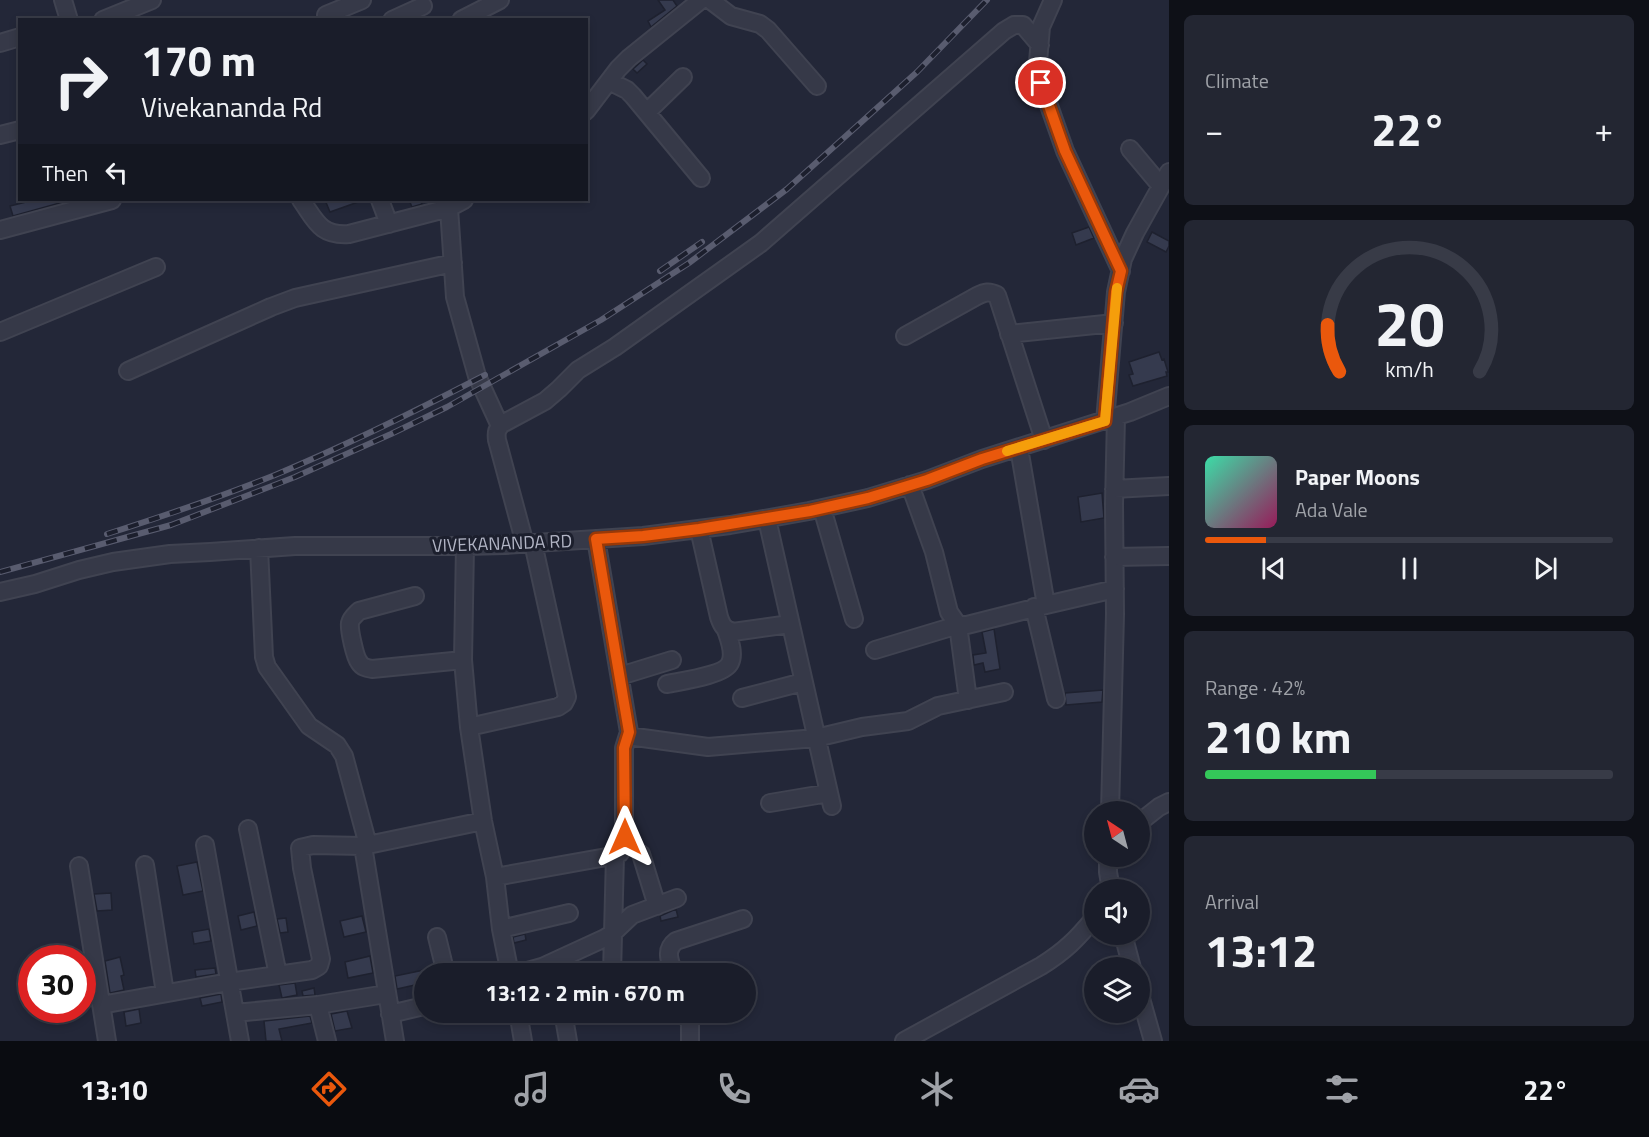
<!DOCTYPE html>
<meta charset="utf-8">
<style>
:root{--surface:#1a1d2a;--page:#232632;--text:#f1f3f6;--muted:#9fa2a8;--line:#383b47;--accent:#ea580c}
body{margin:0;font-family:"Titillium Web",sans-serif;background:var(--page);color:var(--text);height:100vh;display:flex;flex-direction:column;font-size:22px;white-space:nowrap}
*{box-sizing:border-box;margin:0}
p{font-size:20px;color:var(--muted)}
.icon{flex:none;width:33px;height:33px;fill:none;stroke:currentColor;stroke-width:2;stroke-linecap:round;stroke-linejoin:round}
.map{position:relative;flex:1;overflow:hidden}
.panel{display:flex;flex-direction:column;gap:15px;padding:15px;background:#0e1017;width:480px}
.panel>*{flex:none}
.guide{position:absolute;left:18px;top:18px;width:570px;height:183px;border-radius:0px;box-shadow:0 3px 9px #0003,0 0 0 2px var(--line);background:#1a1d2a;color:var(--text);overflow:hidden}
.needle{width:39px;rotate:324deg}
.fabs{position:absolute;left:1084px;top:801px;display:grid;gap:12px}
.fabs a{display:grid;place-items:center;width:66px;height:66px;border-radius:50%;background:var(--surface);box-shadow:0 3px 9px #0003,0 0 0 2px var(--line);font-size:30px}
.speed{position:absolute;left:18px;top:945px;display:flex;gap:12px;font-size:30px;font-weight:700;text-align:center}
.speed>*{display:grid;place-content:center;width:78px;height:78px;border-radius:50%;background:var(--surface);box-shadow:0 3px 9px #0003,0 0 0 2px var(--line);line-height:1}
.speed .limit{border:9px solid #d22;background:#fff;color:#111}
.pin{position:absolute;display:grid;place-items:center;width:51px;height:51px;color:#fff;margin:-26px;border:3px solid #fff;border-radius:50%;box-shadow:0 2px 6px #0007}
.me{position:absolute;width:66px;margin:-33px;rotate:0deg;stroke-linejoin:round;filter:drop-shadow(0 0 4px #0008)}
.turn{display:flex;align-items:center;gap:21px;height:126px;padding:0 24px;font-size:27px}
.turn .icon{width:78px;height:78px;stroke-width:2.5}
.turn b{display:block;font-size:42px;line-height:51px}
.then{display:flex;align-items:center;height:57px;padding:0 24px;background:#0003;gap:12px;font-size:22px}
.big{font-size:45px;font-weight:700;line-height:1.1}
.panel .tile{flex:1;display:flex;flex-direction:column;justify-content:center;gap:9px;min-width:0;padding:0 21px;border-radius:9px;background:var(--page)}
.panel .dial{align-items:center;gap:0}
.dial svg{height:156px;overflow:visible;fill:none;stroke:var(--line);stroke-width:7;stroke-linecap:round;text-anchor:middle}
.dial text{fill:var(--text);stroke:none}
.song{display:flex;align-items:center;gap:18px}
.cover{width:72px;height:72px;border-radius:9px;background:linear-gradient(135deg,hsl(160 70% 55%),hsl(330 70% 35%))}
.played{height:6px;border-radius:3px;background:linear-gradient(90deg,var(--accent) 15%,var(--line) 15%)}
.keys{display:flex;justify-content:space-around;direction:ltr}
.heat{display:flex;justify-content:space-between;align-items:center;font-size:33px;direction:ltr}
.charge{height:9px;border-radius:4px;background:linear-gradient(90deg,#34c759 42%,var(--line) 0)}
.trip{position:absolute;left:414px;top:963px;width:342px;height:60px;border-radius:30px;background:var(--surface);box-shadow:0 3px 9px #0003,0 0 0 2px var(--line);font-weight:700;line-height:60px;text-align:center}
.menu{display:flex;height:96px;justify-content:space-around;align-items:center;background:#0a0c11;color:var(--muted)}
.menu .icon{width:42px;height:42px}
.menu .on{color:var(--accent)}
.menu b{font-size:27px;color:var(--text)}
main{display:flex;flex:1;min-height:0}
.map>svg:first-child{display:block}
</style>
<main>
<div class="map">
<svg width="1169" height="1041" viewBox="0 0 1169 1041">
<rect width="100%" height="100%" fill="#232738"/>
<!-- building -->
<path fill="#353a4e" stroke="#1e212f" stroke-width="1.5" d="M658 0H673L677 6 651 27 648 21 665 10Z
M643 60 647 64 637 73 633 69Z
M34 200H67V201L13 216 10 206Z
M325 200H361V201L330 212Z
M409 200H421L422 204 412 207Z
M1089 227 1094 238 1076 245 1072 233Z
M1152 232 1169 241V246L1166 252 1147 242Z
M1159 352 1162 360 1164 359 1168 372H1166L1167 376 1133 386 1129 375 1133 374 1129 362Z
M1102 493 1104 518 1081 522 1078 497Z
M994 629 1000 669 985 672 983 663 974 665 973 655 986 653 982 632Z
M1103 690 1102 702 1066 705 1065 693Z
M197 862 203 891 183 895 177 866Z
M111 893 112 910 97 911 94 894Z
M676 909 678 917 661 921 660 916Z
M254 912 257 926 241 930 238 916Z
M362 916 366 932 344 937 340 921Z
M286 918 288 932 280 933 277 919Z
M209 929 211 941 194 944 192 932Z
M525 934 526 940 514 943 513 937Z
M370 956 373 973 348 978 345 962Z
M120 957 124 975 121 976 124 990 110 993 105 961Z
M215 968 216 974 196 977 195 970Z
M424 970V983L397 989 395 976Z
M295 983 297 995 282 998 279 985Z
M314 988 315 995 303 996 302 991Z
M221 994 222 1002 202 1006 200 998Z
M139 1009 141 1023 126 1026 124 1012Z
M347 1011 352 1028 335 1031 331 1014Z
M310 1016 312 1023 279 1029 282 1041H266L264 1021Z"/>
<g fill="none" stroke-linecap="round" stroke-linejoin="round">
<!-- minor casing -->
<g stroke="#404351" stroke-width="20">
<path id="minor" d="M63 0 69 20
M710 0 731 16 760 24 768 30 817 86
M1053 0 1041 27 1038 62 1041 83 1065 151 1121 271
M326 15 362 0
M103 20 152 0
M392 20 423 6
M461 20 500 0
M0 43 20 37
M609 81 627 90 633 96 701 178
M586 111 618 69 629 58 701 0
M647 112 683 77
M0 135 20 130
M1130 149 1161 186
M301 200C316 221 320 236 349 234L449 208 464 200
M380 200 389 224
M449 208 455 297 477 376 500 426
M0 230 112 200
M0 332 156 267
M1009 334 1114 323
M905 336 977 296C985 292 989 291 997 295L1044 440
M128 371 271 307 295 298 453 263
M1105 421 1116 292 1123 259 1135 233 1169 172
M1019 448 1046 605
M910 485 934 552 949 612 958 625H967L1046 605 1115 589
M1114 489 1169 486
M822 508 854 619
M767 519 832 806
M699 529 719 617C722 626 724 629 733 632L790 624
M525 544 497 440C496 432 497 429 502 424L545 401 559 389 578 370 615 347 761 243 1004 31 1014 25H1023L1040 45
M465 546 463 660 469 727 483 821 495 877 501 929 510 974
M259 548 264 657 267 667 309 726 337 745 344 756 368 845
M1114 557 1169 556
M0 592 35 584 79 570 113 562 170 554 210 552 295 546H465L505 545 643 536 730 525 809 511 868 498 927 480 982 459 1130 412 1169 396
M415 596 359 611C355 615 351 618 350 623 349 630 355 657 359 662 362 667 366 668 372 669L463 660
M1034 607 1056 699
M875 650 958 625 968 700
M620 676 672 660
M667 684C681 681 725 675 730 663 735 653 729 639 726 630
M742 698 803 682
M469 727 558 707 564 703 567 697 533 543
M628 736 708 747 816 738 862 727 908 721 938 706 1004 692
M770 803 829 793
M1110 812 1115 614 1114 504 1116 417
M1140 822 1159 807 1169 802
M248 829 278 975
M205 845 240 1041
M363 846 395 1041
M641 854 657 906
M1108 856V872L1111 890
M145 865 165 993
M79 866 107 1041
M495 877 612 856 620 853 624 846V748L629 732 596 539
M501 929 569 913
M1123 934 1132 968
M437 937 446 974
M517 974 542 967 605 938 612 934 632 915 677 898
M612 974 615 855
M674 974C670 961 664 950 676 941L743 919
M1140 995 1153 1041
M101 1005 229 982 312 970 319 966 321 959 302 868 300 848 313 845 363 846 483 821
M318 1005 327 1041
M518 1012 523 1041
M563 1012 568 1041
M687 1012 690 1025V1041
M235 1013 318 1005 386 994
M390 1014 424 1006
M904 1041 1041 966C1065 951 1077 939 1095 917"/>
</g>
<!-- minor -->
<use href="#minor" stroke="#363948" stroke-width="16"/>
<!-- rail casing -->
<g stroke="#595c6f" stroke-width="6">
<path id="rail" d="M660 271 702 242
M107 534C164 516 220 497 275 475 347 445 416 411 485 375
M0 572 171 525 295 477 391 434 447 407 601 320 689 263 787 189 917 72 987 0"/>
</g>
<!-- rail -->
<use href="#rail" stroke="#1c1f2d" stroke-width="4" stroke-dasharray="11" stroke-linecap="butt"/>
</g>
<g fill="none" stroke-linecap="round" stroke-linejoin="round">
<!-- route casing -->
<g stroke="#983908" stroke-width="15">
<path id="route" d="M625 837 624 748 629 732 596 539 643 536 699 529 810 511 868 498 927 480 982 459 1105 421 1116 292 1121 271 1065 151 1041 83"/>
</g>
<!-- route -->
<use href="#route" stroke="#ea580c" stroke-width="10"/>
<!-- slow -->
<path stroke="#f59e0b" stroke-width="10" d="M1007 451 1105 421 1117 288"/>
</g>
<g text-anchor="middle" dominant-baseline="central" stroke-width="6" stroke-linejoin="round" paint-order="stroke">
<!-- street labels -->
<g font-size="18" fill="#b1b4c4" stroke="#1c1f2d">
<text transform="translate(502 543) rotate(-2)">VIVEKANANDA RD</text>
</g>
</g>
</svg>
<div class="fabs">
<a><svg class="needle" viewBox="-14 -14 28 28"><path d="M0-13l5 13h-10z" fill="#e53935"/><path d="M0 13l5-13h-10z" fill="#9fa2a8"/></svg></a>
<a><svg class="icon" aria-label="sound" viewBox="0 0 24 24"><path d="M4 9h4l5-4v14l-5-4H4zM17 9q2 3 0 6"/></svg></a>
<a><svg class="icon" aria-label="layers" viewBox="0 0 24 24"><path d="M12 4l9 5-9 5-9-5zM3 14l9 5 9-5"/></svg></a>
</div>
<div class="speed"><div class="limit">30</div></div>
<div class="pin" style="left:1041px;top:83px;background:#d93025"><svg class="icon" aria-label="arrive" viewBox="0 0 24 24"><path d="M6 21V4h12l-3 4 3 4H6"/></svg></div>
<svg class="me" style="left:625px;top:837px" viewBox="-20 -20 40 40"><path d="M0-17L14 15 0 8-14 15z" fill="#ea580c" stroke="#fff" stroke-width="4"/></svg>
<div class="trip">13:12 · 2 min · 670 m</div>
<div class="guide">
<div class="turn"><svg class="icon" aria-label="right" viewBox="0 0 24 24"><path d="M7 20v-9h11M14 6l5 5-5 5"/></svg><div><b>170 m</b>Vivekananda Rd</div></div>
<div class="then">Then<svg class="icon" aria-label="left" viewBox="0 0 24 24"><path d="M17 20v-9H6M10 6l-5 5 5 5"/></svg></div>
</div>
</div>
<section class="panel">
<div class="tile"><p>Climate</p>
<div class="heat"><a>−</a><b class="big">22°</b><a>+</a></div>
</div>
<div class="tile dial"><svg viewBox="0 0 100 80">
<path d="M14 69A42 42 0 1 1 86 69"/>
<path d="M14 69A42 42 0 0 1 8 45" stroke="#ea580c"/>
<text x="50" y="56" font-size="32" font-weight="700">20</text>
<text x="50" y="72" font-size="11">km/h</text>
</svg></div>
<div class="tile">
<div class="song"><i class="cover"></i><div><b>Paper Moons</b><p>Ada Vale</p></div></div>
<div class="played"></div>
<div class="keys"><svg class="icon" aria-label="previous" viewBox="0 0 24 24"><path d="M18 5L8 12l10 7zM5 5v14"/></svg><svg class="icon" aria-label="pause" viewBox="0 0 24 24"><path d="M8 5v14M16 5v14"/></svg><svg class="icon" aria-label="next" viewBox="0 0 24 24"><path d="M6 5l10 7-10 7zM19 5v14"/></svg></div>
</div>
<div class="tile"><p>Range · 42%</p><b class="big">210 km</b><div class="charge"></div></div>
<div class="tile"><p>Arrival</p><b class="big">13:12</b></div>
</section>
</main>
<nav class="menu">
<b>13:10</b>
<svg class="icon on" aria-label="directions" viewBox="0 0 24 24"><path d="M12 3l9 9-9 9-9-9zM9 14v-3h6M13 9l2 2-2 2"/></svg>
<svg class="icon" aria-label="music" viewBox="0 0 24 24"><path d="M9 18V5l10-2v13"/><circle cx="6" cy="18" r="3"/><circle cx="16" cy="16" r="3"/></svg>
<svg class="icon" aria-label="phone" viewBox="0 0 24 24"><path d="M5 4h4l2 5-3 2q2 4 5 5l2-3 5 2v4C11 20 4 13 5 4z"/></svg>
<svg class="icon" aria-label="climate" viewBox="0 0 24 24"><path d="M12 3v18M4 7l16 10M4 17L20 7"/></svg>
<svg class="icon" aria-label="car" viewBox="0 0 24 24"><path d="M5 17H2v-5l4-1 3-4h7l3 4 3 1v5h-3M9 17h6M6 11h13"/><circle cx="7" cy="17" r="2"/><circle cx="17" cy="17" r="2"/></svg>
<svg class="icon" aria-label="filters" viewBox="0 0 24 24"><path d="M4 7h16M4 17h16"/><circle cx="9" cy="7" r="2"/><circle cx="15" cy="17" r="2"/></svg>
<b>22°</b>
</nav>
